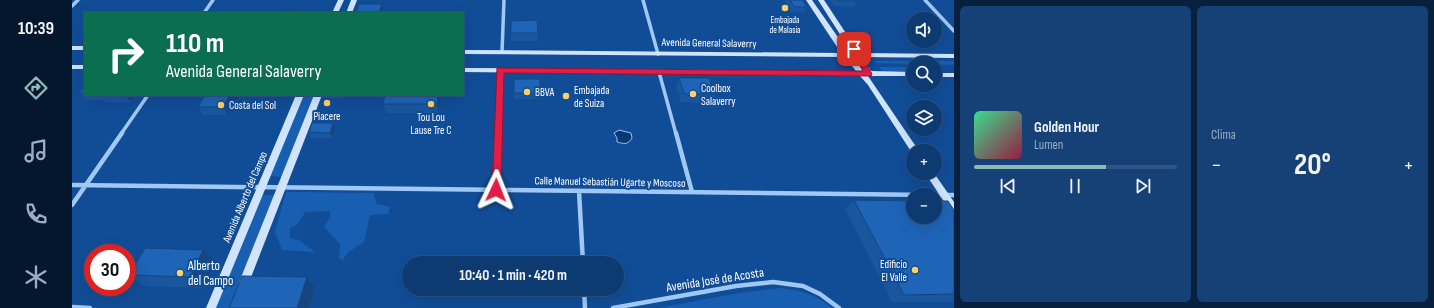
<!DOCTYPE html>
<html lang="es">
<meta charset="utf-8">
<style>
:root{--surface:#0d3a71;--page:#164176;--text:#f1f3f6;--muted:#9aadc3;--line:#2d5484;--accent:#8bbbb9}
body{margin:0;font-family:"Sofia Sans Condensed",sans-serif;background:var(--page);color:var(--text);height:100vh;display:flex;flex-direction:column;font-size:15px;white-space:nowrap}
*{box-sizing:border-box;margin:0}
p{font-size:13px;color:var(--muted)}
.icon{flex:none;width:22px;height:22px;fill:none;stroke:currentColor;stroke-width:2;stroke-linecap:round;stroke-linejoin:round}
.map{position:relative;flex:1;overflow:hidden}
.side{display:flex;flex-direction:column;gap:6px;padding:6px;background:#07203e;width:480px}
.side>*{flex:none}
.top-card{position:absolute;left:12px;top:12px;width:380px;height:84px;border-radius:0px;box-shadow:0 4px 16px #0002,0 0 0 1px var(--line);background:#0b6e4f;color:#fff;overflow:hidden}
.fabs{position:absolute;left:834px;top:12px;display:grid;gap:8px}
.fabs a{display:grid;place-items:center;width:36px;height:36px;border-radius:50%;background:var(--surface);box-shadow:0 4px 16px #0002,0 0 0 1px var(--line);font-size:20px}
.speed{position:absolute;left:12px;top:244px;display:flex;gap:8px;font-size:20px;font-weight:700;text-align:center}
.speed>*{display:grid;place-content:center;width:52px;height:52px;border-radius:50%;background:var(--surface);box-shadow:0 4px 16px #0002,0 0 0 1px var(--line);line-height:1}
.speed .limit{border:6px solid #d22;background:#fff;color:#111}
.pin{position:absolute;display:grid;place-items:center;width:34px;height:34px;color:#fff;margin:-17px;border-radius:8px;box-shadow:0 2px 6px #0006}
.me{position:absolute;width:44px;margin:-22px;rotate:2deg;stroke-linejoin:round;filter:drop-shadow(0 0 3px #0008)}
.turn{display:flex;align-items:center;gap:14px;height:84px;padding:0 16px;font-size:18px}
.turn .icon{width:52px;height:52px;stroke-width:2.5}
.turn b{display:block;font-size:28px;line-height:34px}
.big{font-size:30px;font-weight:700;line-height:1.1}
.side .tile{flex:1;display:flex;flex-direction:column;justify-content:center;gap:6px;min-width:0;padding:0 14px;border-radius:6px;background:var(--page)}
.song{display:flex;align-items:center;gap:12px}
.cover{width:48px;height:48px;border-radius:6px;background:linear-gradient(135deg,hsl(150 70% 55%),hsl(340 70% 35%))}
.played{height:4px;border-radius:2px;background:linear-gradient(90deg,var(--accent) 65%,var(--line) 65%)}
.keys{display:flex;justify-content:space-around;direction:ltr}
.heat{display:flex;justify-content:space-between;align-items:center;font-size:22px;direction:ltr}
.side .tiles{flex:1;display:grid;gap:6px;grid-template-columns:repeat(2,1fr)}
.trip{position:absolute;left:330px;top:256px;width:222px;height:40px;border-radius:20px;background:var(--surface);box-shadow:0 4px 16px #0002,0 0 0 1px var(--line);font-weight:700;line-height:40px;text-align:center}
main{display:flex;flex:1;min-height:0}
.tab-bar{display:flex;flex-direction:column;width:72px;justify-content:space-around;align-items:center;background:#05172d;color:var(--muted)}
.tab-bar .icon{width:28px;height:28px}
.tab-bar .current{color:var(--accent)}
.tab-bar b{font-size:18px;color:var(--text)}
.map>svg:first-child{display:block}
</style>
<main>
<nav class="tab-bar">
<b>10:39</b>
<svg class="icon current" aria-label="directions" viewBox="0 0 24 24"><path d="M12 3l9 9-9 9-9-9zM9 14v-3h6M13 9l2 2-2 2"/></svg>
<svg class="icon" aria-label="music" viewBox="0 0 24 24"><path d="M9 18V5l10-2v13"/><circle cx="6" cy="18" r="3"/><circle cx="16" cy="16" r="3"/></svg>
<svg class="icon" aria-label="phone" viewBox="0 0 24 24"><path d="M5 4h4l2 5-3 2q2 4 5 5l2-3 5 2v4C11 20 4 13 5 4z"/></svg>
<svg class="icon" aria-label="climate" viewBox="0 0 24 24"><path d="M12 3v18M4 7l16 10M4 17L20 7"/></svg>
</nav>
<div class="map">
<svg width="882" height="308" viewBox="0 0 882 308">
<rect width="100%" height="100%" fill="#114d97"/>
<!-- green -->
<path fill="#185fb2" d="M802 61H882V65L805 63Z
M807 67H841V73L811 72Z
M232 95H242L210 177 196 176Z
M214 192 301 193 305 204 318 207 316 214 298 215 292 242 275 253 271 260 267 258 268 244 252 227 258 217V211L233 212 226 224 218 228V238L227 240 243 252 210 250 203 232Z
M190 195H205L159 308H144Z
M708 288C729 290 744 295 760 308H587L661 294Z"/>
<!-- water -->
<path fill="#0a3873" stroke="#93c2f7" d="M547 130 559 133 560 138C556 145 552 144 545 142V138L542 133Z"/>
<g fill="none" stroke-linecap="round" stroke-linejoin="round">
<!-- street-far1 -->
<path stroke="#a1c7f4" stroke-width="3.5" d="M571 0 586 54
M853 0 882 31
M0 6 6 0
M132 13 141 0
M430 52 432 0
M587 72 604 134
M49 134 76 95
M426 134 428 70"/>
<!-- street -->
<path stroke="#a1c7f4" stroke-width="4.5" d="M604 133 620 192
M0 185 860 195
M424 190 426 133
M507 191 511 263
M863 195H882
M0 205 50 133
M512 289 513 308
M0 307 18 308
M541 308 664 286 701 282 731 286 748 294 767 308"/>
<!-- secondary -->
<path fill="#d1e4fd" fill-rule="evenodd" d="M266 0H272L266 13H260Z
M279 0H285L280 13H274Z
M734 0H740L777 53H780L746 0H752L787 53 882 54V58L790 57 799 71 841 72V76H796L847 151H841L840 153 796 85 788 76 391 72V68L784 71 773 57 391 54V50L769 53ZM780 57H783L791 70Z
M0 46H13V50H0Z
M0 65H13V69H0Z
M863 73H882V77H863Z
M224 95H232L144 308H134Z
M242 95H250L176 285 174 288 171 290 168 288 166 285Z
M853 173H862L882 202V213L879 212Z"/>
</g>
<!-- wall -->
<path fill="#1a569d" d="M714 0H730L735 7 732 12H719L713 2Z
M758 0H784L785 1 782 7 762 6Z
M439 21 466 33 465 41H439Z
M607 78 643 94 639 102H609L604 86Z
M442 79 468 93V99H442Z
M13 85V95H63L59 102H33L31 100H14L7 93Z
M167 95 156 115H131L126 107Z
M251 95H273L272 98H254L253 96H251Z
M369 95 366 113H314L311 104Z
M261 123 263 129 260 138H239L237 132Z
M782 200 882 210V302H820L773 209Z
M131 250 143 261 131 288 72 286 57 275Z"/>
<!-- shaded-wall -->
<path fill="#154680" d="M310 4 311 9 310 13H307Z
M53 95H63L59 102Z
M158 95H167L156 115 151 107Z
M366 95H369L366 113 365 104Z
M261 123 263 129 260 138 258 133Z
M131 250 143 261 131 288 118 277Z
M235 277 243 287 237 308H225Z"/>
<!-- building -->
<path fill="#1e64b7" stroke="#154680" d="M718 0H730L735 7H722Z
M765 0H784L785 1H766Z
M287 4H310L307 13H284Z
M207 11H228L227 13H206Z
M465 20 466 33H439V21Z
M607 78H637L643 94H612Z
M442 79H468V93H442Z
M13 85V93H7Z
M133 95H158L151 107H126Z
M313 95H366L365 104H311Z
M240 123H261L258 133 237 132Z
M782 200 841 201V217H863V201H876L882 210V294L832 295Z
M73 248 131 250 118 277 57 275Z
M170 276 235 277 225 308H157Z"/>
<!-- route -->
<path fill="#e11d48" stroke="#92132f" d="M782 46 785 49 800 74 799 76 432 73 429 190 424 194 420 190 425 68 791 71 778 49Z"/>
<!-- markers -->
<g fill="#ffd164" stroke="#114d97" stroke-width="1.5">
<circle cx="713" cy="8" r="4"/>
<circle cx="455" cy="92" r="4"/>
<circle cx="621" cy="94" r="4"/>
<circle cx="494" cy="96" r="4"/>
<circle cx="255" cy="103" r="4"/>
<circle cx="359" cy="104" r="4"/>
<circle cx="149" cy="105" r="4"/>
<circle cx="843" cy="270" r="4"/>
<circle cx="108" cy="273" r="4"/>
</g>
<g text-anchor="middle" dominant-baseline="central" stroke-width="4" stroke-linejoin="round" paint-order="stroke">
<!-- far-poi labels -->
<g font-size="9" fill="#fff" stroke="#114d97">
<text x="713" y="20">Embajada<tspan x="713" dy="10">de Malasia</tspan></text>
</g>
<!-- street labels -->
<g font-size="11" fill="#fff" stroke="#114d97">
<text transform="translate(637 43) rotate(1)">Avenida General Salaverry</text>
<text transform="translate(538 182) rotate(1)">Calle Manuel Sebastián Ugarte y Moscoso</text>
<text transform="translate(173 197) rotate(-67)">Avenida Alberto del Campo</text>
</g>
<!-- poi labels -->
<g font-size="11" fill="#fff" stroke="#114d97" text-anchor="start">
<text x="629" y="88">Coolbox<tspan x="629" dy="13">Salaverry</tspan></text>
<text x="502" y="90">Embajada<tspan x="502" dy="13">de Suiza</tspan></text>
<text x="463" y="92">BBVA</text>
<text x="157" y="105">Costa del Sol</text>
<text x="255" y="116" text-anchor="middle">Piacere</text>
<text x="359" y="117" text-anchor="middle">Tou Lou<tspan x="359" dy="13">Lause Tre C</tspan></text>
<text x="835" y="264" text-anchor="end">Edificio<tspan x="835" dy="13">El Valle</tspan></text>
</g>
<!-- near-poi labels -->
<g font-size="13" fill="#fff" stroke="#114d97" text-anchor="start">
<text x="116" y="266">Alberto<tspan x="116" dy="15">del Campo</tspan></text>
</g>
<!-- near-street labels -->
<g font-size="13" fill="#fff" stroke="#114d97">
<text transform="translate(643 280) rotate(-9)">Avenida José de Acosta</text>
</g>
</g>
</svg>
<div class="fabs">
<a><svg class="icon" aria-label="sound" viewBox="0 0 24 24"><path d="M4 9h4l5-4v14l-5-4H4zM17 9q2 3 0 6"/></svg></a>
<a><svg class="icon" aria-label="search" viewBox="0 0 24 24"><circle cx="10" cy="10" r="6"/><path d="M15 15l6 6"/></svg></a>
<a><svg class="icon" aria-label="layers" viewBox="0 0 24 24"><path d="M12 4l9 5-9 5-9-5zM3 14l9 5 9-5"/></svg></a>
<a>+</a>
<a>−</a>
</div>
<div class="speed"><div class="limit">30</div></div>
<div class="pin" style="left:782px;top:49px;background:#d93025"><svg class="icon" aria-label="arrive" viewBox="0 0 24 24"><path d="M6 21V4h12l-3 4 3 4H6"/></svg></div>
<svg class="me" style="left:424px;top:190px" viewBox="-20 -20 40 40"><path d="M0-17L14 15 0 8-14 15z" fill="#e11d48" stroke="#fff" stroke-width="4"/></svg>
<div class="trip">10:40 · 1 min · 420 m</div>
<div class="top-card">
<div class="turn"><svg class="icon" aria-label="right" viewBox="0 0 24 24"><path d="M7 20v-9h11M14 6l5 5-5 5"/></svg><div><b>110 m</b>Avenida General Salaverry</div></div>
</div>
</div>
<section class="side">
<div class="tiles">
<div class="tile">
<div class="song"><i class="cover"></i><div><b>Golden Hour</b><p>Lumen</p></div></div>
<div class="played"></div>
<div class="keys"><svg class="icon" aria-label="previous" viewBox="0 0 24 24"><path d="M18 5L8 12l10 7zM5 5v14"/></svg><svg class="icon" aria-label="pause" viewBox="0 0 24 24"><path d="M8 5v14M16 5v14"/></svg><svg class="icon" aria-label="next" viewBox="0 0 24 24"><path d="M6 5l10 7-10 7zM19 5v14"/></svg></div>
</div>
<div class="tile"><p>Clima</p>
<div class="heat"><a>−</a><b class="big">20°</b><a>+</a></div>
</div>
</div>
</section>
</main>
